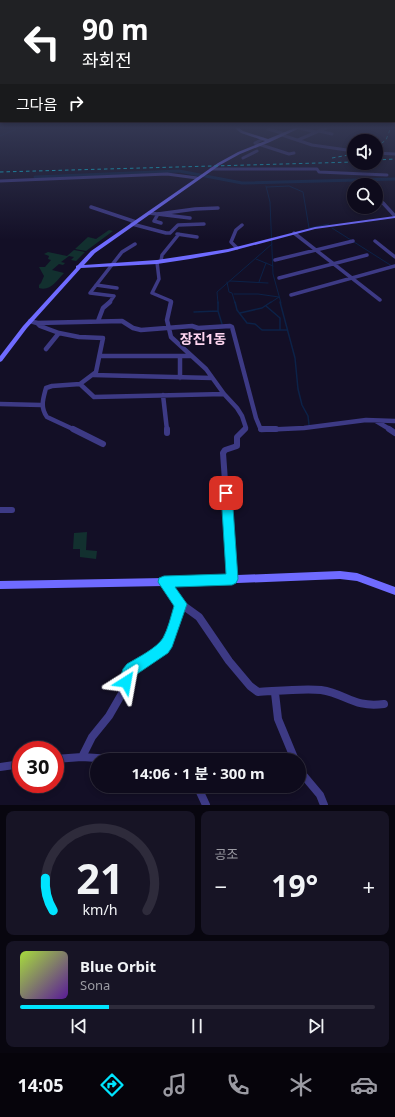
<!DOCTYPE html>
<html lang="ko">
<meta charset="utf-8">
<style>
:root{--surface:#0e0b1c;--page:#171425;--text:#f1f3f6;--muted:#9b9ba3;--line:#2e2b3b;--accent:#00e5ff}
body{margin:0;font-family:"Noto Sans","Noto Sans KR",sans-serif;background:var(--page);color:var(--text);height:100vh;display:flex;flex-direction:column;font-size:15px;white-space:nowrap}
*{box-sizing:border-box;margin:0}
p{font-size:13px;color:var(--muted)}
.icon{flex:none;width:22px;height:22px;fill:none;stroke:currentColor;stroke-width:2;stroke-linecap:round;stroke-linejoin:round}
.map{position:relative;height:805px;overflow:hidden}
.sheet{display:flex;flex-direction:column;gap:6px;padding:6px;background:#08060f;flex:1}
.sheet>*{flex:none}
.banner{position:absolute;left:0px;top:0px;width:395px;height:122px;box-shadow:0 2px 6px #0003,0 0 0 1px var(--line);background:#202124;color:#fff;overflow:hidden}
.buttons{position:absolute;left:347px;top:134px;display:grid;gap:8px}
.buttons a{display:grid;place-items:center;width:36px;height:36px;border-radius:50%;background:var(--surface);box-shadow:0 2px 6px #0003,0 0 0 1px var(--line);font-size:20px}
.speed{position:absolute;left:12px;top:741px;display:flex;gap:8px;font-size:20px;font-weight:700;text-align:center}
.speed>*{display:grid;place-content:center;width:52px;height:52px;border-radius:50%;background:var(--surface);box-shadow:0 2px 6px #0003,0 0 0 1px var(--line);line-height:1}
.speed .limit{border:6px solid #d22;background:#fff;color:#111}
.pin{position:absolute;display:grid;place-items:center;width:34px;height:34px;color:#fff;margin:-17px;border-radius:8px;box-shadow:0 2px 6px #0006}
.me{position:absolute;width:44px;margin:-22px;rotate:34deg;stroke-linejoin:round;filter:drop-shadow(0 0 3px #0008)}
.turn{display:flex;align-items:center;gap:14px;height:84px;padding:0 16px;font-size:18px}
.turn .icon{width:52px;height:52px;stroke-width:2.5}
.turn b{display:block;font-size:28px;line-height:34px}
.then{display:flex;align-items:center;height:38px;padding:0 16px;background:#0003;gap:8px;font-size:15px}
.big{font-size:30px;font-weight:700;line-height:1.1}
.sheet .widget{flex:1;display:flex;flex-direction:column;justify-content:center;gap:6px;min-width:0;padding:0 14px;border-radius:8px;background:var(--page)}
.sheet .dial{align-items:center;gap:0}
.dial svg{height:104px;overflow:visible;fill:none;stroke:var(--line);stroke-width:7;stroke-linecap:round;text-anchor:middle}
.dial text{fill:var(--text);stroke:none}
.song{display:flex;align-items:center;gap:12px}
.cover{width:48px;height:48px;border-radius:6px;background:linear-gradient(135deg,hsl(80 70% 55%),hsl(270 70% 35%))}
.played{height:4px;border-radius:2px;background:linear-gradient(90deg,var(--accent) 25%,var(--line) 25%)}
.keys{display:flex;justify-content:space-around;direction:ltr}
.heat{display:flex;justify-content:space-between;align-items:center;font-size:22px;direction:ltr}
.sheet .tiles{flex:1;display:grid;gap:6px;grid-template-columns:1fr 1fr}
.widget:last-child{grid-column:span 2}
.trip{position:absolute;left:90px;top:753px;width:216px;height:40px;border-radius:20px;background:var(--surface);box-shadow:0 2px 6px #0003,0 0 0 1px var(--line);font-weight:700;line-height:40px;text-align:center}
.tab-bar{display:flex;height:64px;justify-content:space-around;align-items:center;background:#06040b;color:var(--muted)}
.tab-bar .icon{width:28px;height:28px}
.tab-bar .on{color:var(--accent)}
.tab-bar b{font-size:18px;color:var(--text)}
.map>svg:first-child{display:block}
</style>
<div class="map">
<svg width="395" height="805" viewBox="0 0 395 805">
<rect width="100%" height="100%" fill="#130f26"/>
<!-- green -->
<path fill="#12302f" d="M109 230 113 231 86 251 75 249 88 237 96 239Z
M74 250 85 252 76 261 71 260 74 257 69 256 61 262 65 263 63 265 59 264 52 270 64 273C57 280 50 292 39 288V285L41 283 44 276 39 267H45L51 260 48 259 49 256 44 254 48 252 67 256Z
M87 532 86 550 97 551 96 559 80 557V549H73L74 533Z"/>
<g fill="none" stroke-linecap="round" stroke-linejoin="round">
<!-- stream-far1 -->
<path stroke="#0c2248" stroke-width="1" d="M0 136 21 127
M266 186 270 202 273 274 281 303
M267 187 289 186 303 192 309 228 329 224
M332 228 395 268
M256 259 273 266
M230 281 268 283
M227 282 229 292 232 293 235 303
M259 282 266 263
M234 294H258L279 297
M218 303 217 292 272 244
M270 303 279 297"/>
<!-- stream -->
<path stroke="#0c2248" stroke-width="1.5" d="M218 302V311L222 324
M235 302 237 310 247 323 255 324 262 330H287
M280 302 295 358 298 389 302 405 308 416 309 425
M266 306 280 318V330
M194 312 218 311
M240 313 262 308 271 302"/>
<!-- canal -->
<path stroke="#0c2248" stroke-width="3" d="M35 177 179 171 242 183 395 179"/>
<!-- street-far4 -->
<path stroke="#3d3a85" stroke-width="3" d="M269 127 268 129 285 134
M299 128 316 132
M319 131 332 134
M282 135 312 145 354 151
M263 139 255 143 289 154 294 153
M298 140 328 127
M376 153 395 154
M243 158 257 151
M211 169H317L319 172 387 175
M0 181 167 174 197 178
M382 202 384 204"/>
<!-- street-far3 -->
<path stroke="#3d3a85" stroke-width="3.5" d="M383 203 395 216
M91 207 136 222
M149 213 190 218
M161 223 154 221 158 214 195 209 218 208
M132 224 166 233H170L178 225 204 224
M294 233 380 300
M177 234 197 237
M375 241 395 257
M237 248 231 242 236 230 242 225
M275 260 353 241
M161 261 162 255 179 234
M157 262 159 279 152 293 171 301V303
M279 278 367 255
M96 285 117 288
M291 295 395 266
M109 303 114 296 90 293 122 252 135 244"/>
<!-- street-far2 -->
<path stroke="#3d3a85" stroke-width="4.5" d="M171 302 167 320 171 337 206 369 224 394 237 408 242 416 246 428 244 430
M30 321 37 323 122 321 133 328 141 330 192 326 198 328 230 326 232 327 256 418 261 430 304 428 366 420 395 421
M98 321 103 308 110 302
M37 323 40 326 59 333
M46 349 59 333 79 337 103 338 96 372 80 384
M100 356H191
M180 357V378
M93 375 212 378
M163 395 167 430
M0 404 41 405
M376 421 391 430
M75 430 47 417C40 407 43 399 46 388L52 386 80 384 94 397 224 394"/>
<!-- street-far1 -->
<path stroke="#3d3a85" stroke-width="6" d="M73 429 103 444
M167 429V433
M261 429H276
M389 429 395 433
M0 510H12
M232 579 223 453 225 450 237 446V437L245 429
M164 582 173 594"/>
<!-- street -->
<path stroke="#3d3a85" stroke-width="8" d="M173 593 181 604 199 617 229 661 250 686 258 692C276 691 304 688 321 690 347 694 353 708 384 704
M275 693 278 719 295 760
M82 757 92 737 109 716 124 690 128 674 132 669 168 643 181 604
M55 759 82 757 127 760
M0 767 21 764
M299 770 320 795 324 805
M194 786 200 792 206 805"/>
<!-- secondary -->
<path fill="#6f6bff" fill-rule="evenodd" d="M234 127H238L243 131 268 139 297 127H302L270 142 240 154 220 165 95 253 84 265 157 260 190 255 228 249 315 227 395 216V218L315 229 228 252 190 259 157 264 81 268 27 328 2 361 0 362V356L23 326 76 268V266L78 265 91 251 218 163 238 152 265 141 241 133Z
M340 571 357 573 395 587V595L357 581 340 579 164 586 0 589V581L164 578Z"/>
<!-- rail -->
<path stroke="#00e5ff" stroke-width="1" stroke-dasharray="3.5 3" stroke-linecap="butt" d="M376 147 386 140 391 127
M332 158 354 154
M376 160 395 159
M0 172 354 162"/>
</g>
<!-- sky -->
<linearGradient id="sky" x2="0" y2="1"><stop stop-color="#0a0815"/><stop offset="0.53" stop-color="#333752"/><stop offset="1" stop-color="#333752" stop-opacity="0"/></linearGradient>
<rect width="395" height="240" fill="url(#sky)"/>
<!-- route -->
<path fill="#00e5ff" stroke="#0095a6" d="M226 489 230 490 232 493 238 579 236 583 232 585 175 587 187 604 172 647 168 653 137 674 131 687 126 689 121 687 119 682 123 669 127 664C137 658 157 648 163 638 168 629 171 616 174 606L158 582 159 578 164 576 226 574 221 493 223 490Z"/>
<g text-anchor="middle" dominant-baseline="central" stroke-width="4" stroke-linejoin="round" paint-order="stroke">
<!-- quarter labels -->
<g font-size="14" font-weight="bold" fill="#ffd6f0" stroke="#130f26">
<text x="203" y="338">장진1동</text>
</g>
</g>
</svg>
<div class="buttons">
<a><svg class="icon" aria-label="sound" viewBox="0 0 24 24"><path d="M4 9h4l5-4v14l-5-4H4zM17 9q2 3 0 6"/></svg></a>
<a><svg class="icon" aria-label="search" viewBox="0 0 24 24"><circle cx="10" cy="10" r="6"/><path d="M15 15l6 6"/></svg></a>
</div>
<div class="speed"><div class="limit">30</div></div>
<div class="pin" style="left:226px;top:493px;background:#d93025"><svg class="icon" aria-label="arrive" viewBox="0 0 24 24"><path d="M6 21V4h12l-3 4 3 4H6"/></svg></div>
<svg class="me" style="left:126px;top:682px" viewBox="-20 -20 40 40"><path d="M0-17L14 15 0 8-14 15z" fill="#00e5ff" stroke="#fff" stroke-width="4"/></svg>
<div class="trip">14:06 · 1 분 · 300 m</div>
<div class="banner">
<div class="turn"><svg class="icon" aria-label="left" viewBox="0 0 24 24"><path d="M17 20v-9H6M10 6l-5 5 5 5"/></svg><div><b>90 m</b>좌회전</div></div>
<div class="then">그다음<svg class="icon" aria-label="right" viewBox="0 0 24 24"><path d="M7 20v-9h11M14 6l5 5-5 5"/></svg></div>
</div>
</div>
<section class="sheet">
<div class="tiles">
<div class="widget dial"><svg viewBox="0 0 100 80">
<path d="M14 69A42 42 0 1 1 86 69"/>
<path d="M14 69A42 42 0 0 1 8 44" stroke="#00e5ff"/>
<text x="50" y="56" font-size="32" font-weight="700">21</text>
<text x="50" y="72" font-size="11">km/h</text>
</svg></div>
<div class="widget"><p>공조</p>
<div class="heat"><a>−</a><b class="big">19°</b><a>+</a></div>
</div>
<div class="widget">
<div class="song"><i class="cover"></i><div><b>Blue Orbit</b><p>Sona</p></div></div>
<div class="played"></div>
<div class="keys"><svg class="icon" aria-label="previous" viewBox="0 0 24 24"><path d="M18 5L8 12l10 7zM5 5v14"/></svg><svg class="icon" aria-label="pause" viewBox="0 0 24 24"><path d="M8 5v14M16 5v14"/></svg><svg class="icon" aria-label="next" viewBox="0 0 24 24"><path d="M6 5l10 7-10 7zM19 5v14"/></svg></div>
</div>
</div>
</section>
<nav class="tab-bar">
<b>14:05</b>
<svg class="icon on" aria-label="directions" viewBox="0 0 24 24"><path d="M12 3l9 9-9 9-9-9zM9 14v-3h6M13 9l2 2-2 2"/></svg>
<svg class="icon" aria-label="music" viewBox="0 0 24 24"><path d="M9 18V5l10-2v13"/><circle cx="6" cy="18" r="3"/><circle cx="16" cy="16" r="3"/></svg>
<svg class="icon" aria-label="phone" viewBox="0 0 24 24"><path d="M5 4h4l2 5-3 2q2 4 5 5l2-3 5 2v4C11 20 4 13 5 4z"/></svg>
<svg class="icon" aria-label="climate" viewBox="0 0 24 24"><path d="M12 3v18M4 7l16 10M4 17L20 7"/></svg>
<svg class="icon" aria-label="car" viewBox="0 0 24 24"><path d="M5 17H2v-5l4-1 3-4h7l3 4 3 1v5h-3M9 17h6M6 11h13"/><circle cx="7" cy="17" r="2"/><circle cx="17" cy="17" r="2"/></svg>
</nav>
